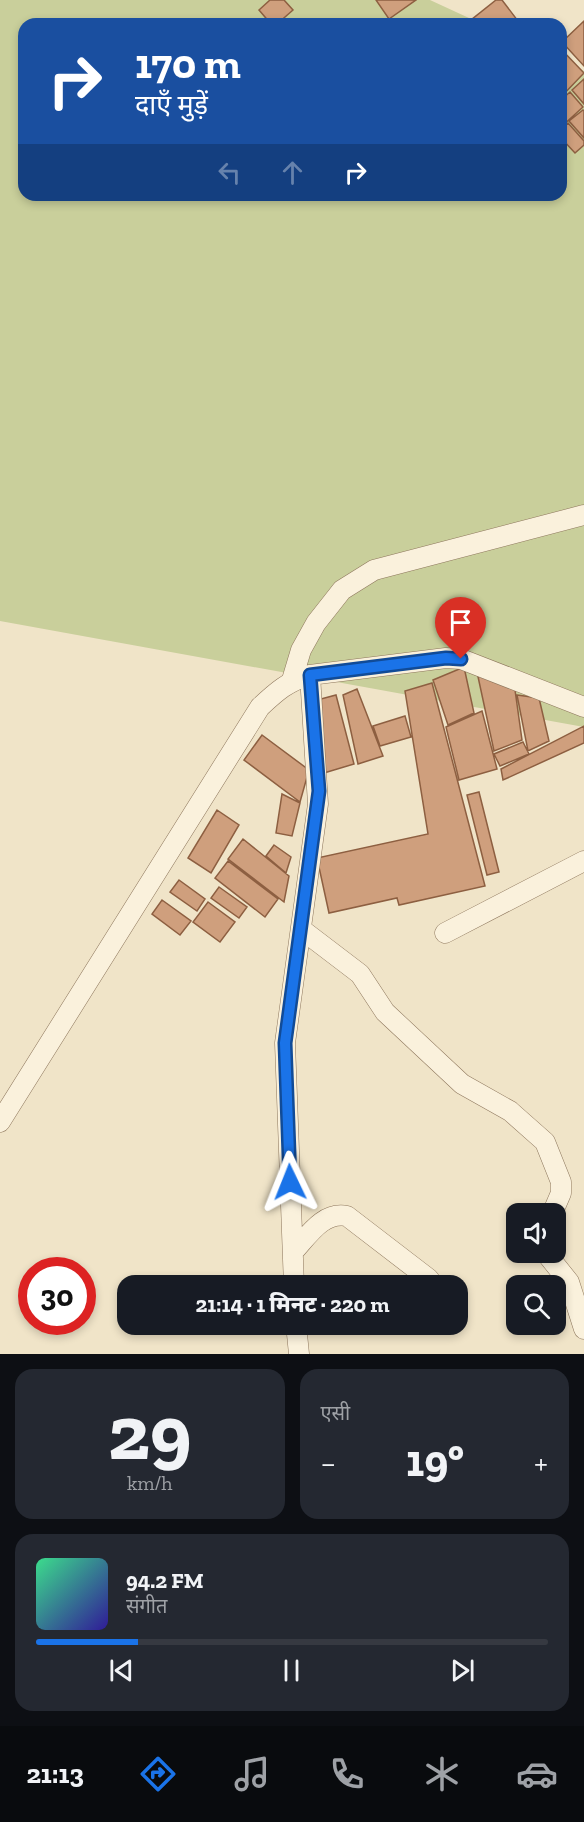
<!DOCTYPE html>
<html lang="hi">
<meta charset="utf-8">
<style>
:root{--surface:#171b24;--page:#242831;--text:#f1f3f6;--muted:#9ea1a6;--line:#363941;--accent:#1a73e8}
body{margin:0;font-family:"Zilla Slab","Noto Sans Devanagari",serif;background:var(--page);color:var(--text);height:100vh;display:flex;flex-direction:column;font-size:22px;white-space:nowrap}
*{box-sizing:border-box;margin:0}
p{font-size:20px;color:var(--muted)}
.icon{flex:none;width:33px;height:33px;fill:none;stroke:currentColor;stroke-width:2;stroke-linecap:round;stroke-linejoin:round}
.map{position:relative;height:1354px;overflow:hidden}
.panel{display:flex;flex-direction:column;gap:15px;padding:15px;background:#0d0f14;flex:1}
.panel>*{flex:none}
.banner{position:absolute;left:18px;top:18px;width:549px;height:183px;border-radius:18px;box-shadow:0 3px 9px #0003;background:#1a4fa0;color:#fff;overflow:hidden}
.buttons{position:absolute;left:506px;top:1203px;display:grid;gap:12px}
.buttons a{display:grid;place-items:center;width:60px;height:60px;border-radius:12px;background:var(--surface);box-shadow:0 3px 9px #0003;font-size:30px}
.speed{position:absolute;left:18px;top:1257px;display:flex;gap:12px;font-size:30px;font-weight:700;text-align:center}
.speed>*{display:grid;place-content:center;width:78px;height:78px;border-radius:50%;background:var(--surface);box-shadow:0 3px 9px #0003;line-height:1}
.speed .limit{border:9px solid #d22;background:#fff;color:#111}
.pin{position:absolute;display:grid;place-items:center;width:51px;height:51px;color:#fff;margin:-62px -26px;border-radius:50% 50% 50% 0;rotate:-45deg;box-shadow:0 0 6px #0007}
.pin .icon{rotate:45deg}
.me{position:absolute;width:66px;margin:-33px;rotate:358deg;stroke-linejoin:round;filter:drop-shadow(0 0 4px #0008)}
.turn{display:flex;align-items:center;gap:21px;height:126px;padding:0 18px;font-size:27px}
.turn .icon{width:78px;height:78px;stroke-width:2.5}
.turn b{display:block;font-size:42px;line-height:51px}
.lanes{display:flex;align-items:center;height:57px;padding:0 18px;background:#0003;justify-content:center;gap:30px;direction:ltr}
.lanes .off{opacity:.35}
.big{font-size:45px;font-weight:800;line-height:1.1}
.panel .card{flex:1;display:flex;flex-direction:column;justify-content:center;gap:9px;min-width:0;padding:0 21px;border-radius:18px;background:var(--page)}
.panel .dial{align-items:center;gap:0}
.dial b{font-size:78px;line-height:1}
.song{display:flex;align-items:center;gap:18px}
.cover{width:72px;height:72px;border-radius:9px;background:linear-gradient(135deg,hsl(150 70% 55%),hsl(250 70% 35%))}
.played{height:6px;border-radius:3px;background:linear-gradient(90deg,var(--accent) 20%,var(--line) 20%)}
.keys{display:flex;justify-content:space-around;direction:ltr}
.heat{display:flex;justify-content:space-between;align-items:center;font-size:33px;direction:ltr}
.panel .tiles{flex:1;display:grid;gap:15px;grid-template-columns:1fr 1fr}
.card:last-child{grid-column:span 2}
.trip{position:absolute;left:117px;top:1275px;width:351px;height:60px;border-radius:18px;background:var(--surface);box-shadow:0 3px 9px #0003;font-weight:800;line-height:60px;text-align:center}
.tabs{display:flex;height:96px;justify-content:space-around;align-items:center;background:#090b0e;color:var(--muted)}
.tabs .icon{width:42px;height:42px}
.tabs .current{color:var(--accent)}
.tabs b{font-size:27px;color:var(--text)}
.map>svg:first-child{display:block}
</style>
<div class="map">
<svg width="584" height="1354" viewBox="0 0 584 1354">
<rect width="100%" height="100%" fill="#f0e4c8"/>
<!-- green -->
<path fill="#c9cf9b" d="M0 0H430L482 24H24V195H561V60L584 71V727L0 621Z"/>
<!-- building -->
<path fill="#cf9f7d" stroke="#8d5f41" stroke-width="1.5" d="M270 0H284L293 10 277 24H271L259 10Z
M376 0H416L389 19Z
M496 0H502L518 21 514 24H474L471 20Z
M584 21V66L562 42Z
M561 49 584 73 561 97Z
M584 79V104L572 90Z
M570 92 583 107 561 127V100Z
M583 110 584 111V138L569 121Z
M568 123 584 141V145L575 153 561 138V130Z
M464 667 474 713 448 725 433 680Z
M477 672 515 690 522 740 494 751Z
M432 683 485 886 399 905 397 898 329 913 317 858 428 834 405 691Z
M357 689 383 756 358 764 343 695Z
M336 695 354 764 324 773 317 700Z
M517 695 539 698 549 741 528 751Z
M482 711 497 769 459 780 446 727Z
M405 716 411 737 380 746 373 726Z
M584 726V743L503 780 501 769Z
M262 735 309 770 300 802 244 760Z
M523 742 529 754 500 766 494 754Z
M479 792 499 872 487 875 467 795Z
M282 794 300 803 292 836 276 833Z
M217 810 239 825 211 873 188 858Z
M243 839 289 876 284 902 228 859Z
M274 845 291 857 286 873 266 856Z
M228 861 278 899 265 917 215 878Z
M179 880 205 899 197 911 170 892Z
M219 887 247 907 239 918 211 898Z
M162 900 191 921 180 935 152 914Z
M208 902 235 922 220 942 193 922Z"/>
<g fill="none" stroke-linecap="round" stroke-linejoin="round">
<!-- minor casing -->
<g stroke="#8d765c" stroke-width="21">
<path id="minor" d="M292 680 301 650 316 623 342 590 374 570 584 515
M301 929 360 974 385 1012 462 1084 510 1111 545 1142 561 1182V1193L552 1214
M445 933 584 861
M0 1122 260 707C276 692 288 681 310 675L446 658 461 659 584 707
M293 1252C308 1236 323 1211 347 1216L429 1279
M545 1252 569 1282 584 1329
M294 1286 285 1043 318 804 310 675
M296 1324 299 1354"/>
</g>
<!-- minor -->
<use href="#minor" stroke="#faf1dc" stroke-width="20"/>
</g>
<g fill="none" stroke-linecap="round" stroke-linejoin="round">
<!-- route casing -->
<g stroke="#114b97" stroke-width="15">
<path id="route" d="M290 1182 285 1043 319 791 310 675 446 658 461 659"/>
</g>
<!-- route -->
<use href="#route" stroke="#1a73e8" stroke-width="10"/>
</g>
</svg>
<div class="buttons">
<a><svg class="icon" aria-label="sound" viewBox="0 0 24 24"><path d="M4 9h4l5-4v14l-5-4H4zM17 9q2 3 0 6"/></svg></a>
<a><svg class="icon" aria-label="search" viewBox="0 0 24 24"><circle cx="10" cy="10" r="6"/><path d="M15 15l6 6"/></svg></a>
</div>
<div class="speed"><div class="limit">30</div></div>
<div class="pin" style="left:461px;top:659px;background:#d93025"><svg class="icon" aria-label="arrive" viewBox="0 0 24 24"><path d="M6 21V4h12l-3 4 3 4H6"/></svg></div>
<svg class="me" style="left:290px;top:1182px" viewBox="-20 -20 40 40"><path d="M0-17L14 15 0 8-14 15z" fill="#1a73e8" stroke="#fff" stroke-width="4"/></svg>
<div class="trip">21:14 · 1 मिनट · 220 m</div>
<div class="banner">
<div class="turn"><svg class="icon" aria-label="right" viewBox="0 0 24 24"><path d="M7 20v-9h11M14 6l5 5-5 5"/></svg><div><b>170 m</b>दाएँ मुड़ें</div></div>
<div class="lanes"><svg class="icon off" aria-label="left" viewBox="0 0 24 24"><path d="M17 20v-9H6M10 6l-5 5 5 5"/></svg><svg class="icon off" aria-label="ahead" viewBox="0 0 24 24"><path d="M12 20V5M6 11l6-6 6 6"/></svg><svg class="icon" aria-label="right" viewBox="0 0 24 24"><path d="M7 20v-9h11M14 6l5 5-5 5"/></svg></div>
</div>
</div>
<section class="panel">
<div class="tiles">
<div class="card dial"><b>29</b><p>km/h</p></div>
<div class="card"><p>एसी</p>
<div class="heat"><a>−</a><b class="big">19°</b><a>+</a></div>
</div>
<div class="card">
<div class="song"><i class="cover"></i><div><b>94.2 FM</b><p>संगीत</p></div></div>
<div class="played"></div>
<div class="keys"><svg class="icon" aria-label="previous" viewBox="0 0 24 24"><path d="M18 5L8 12l10 7zM5 5v14"/></svg><svg class="icon" aria-label="pause" viewBox="0 0 24 24"><path d="M8 5v14M16 5v14"/></svg><svg class="icon" aria-label="next" viewBox="0 0 24 24"><path d="M6 5l10 7-10 7zM19 5v14"/></svg></div>
</div>
</div>
</section>
<nav class="tabs">
<b>21:13</b>
<svg class="icon current" aria-label="directions" viewBox="0 0 24 24"><path d="M12 3l9 9-9 9-9-9zM9 14v-3h6M13 9l2 2-2 2"/></svg>
<svg class="icon" aria-label="music" viewBox="0 0 24 24"><path d="M9 18V5l10-2v13"/><circle cx="6" cy="18" r="3"/><circle cx="16" cy="16" r="3"/></svg>
<svg class="icon" aria-label="phone" viewBox="0 0 24 24"><path d="M5 4h4l2 5-3 2q2 4 5 5l2-3 5 2v4C11 20 4 13 5 4z"/></svg>
<svg class="icon" aria-label="climate" viewBox="0 0 24 24"><path d="M12 3v18M4 7l16 10M4 17L20 7"/></svg>
<svg class="icon" aria-label="car" viewBox="0 0 24 24"><path d="M5 17H2v-5l4-1 3-4h7l3 4 3 1v5h-3M9 17h6M6 11h13"/><circle cx="7" cy="17" r="2"/><circle cx="17" cy="17" r="2"/></svg>
</nav>
